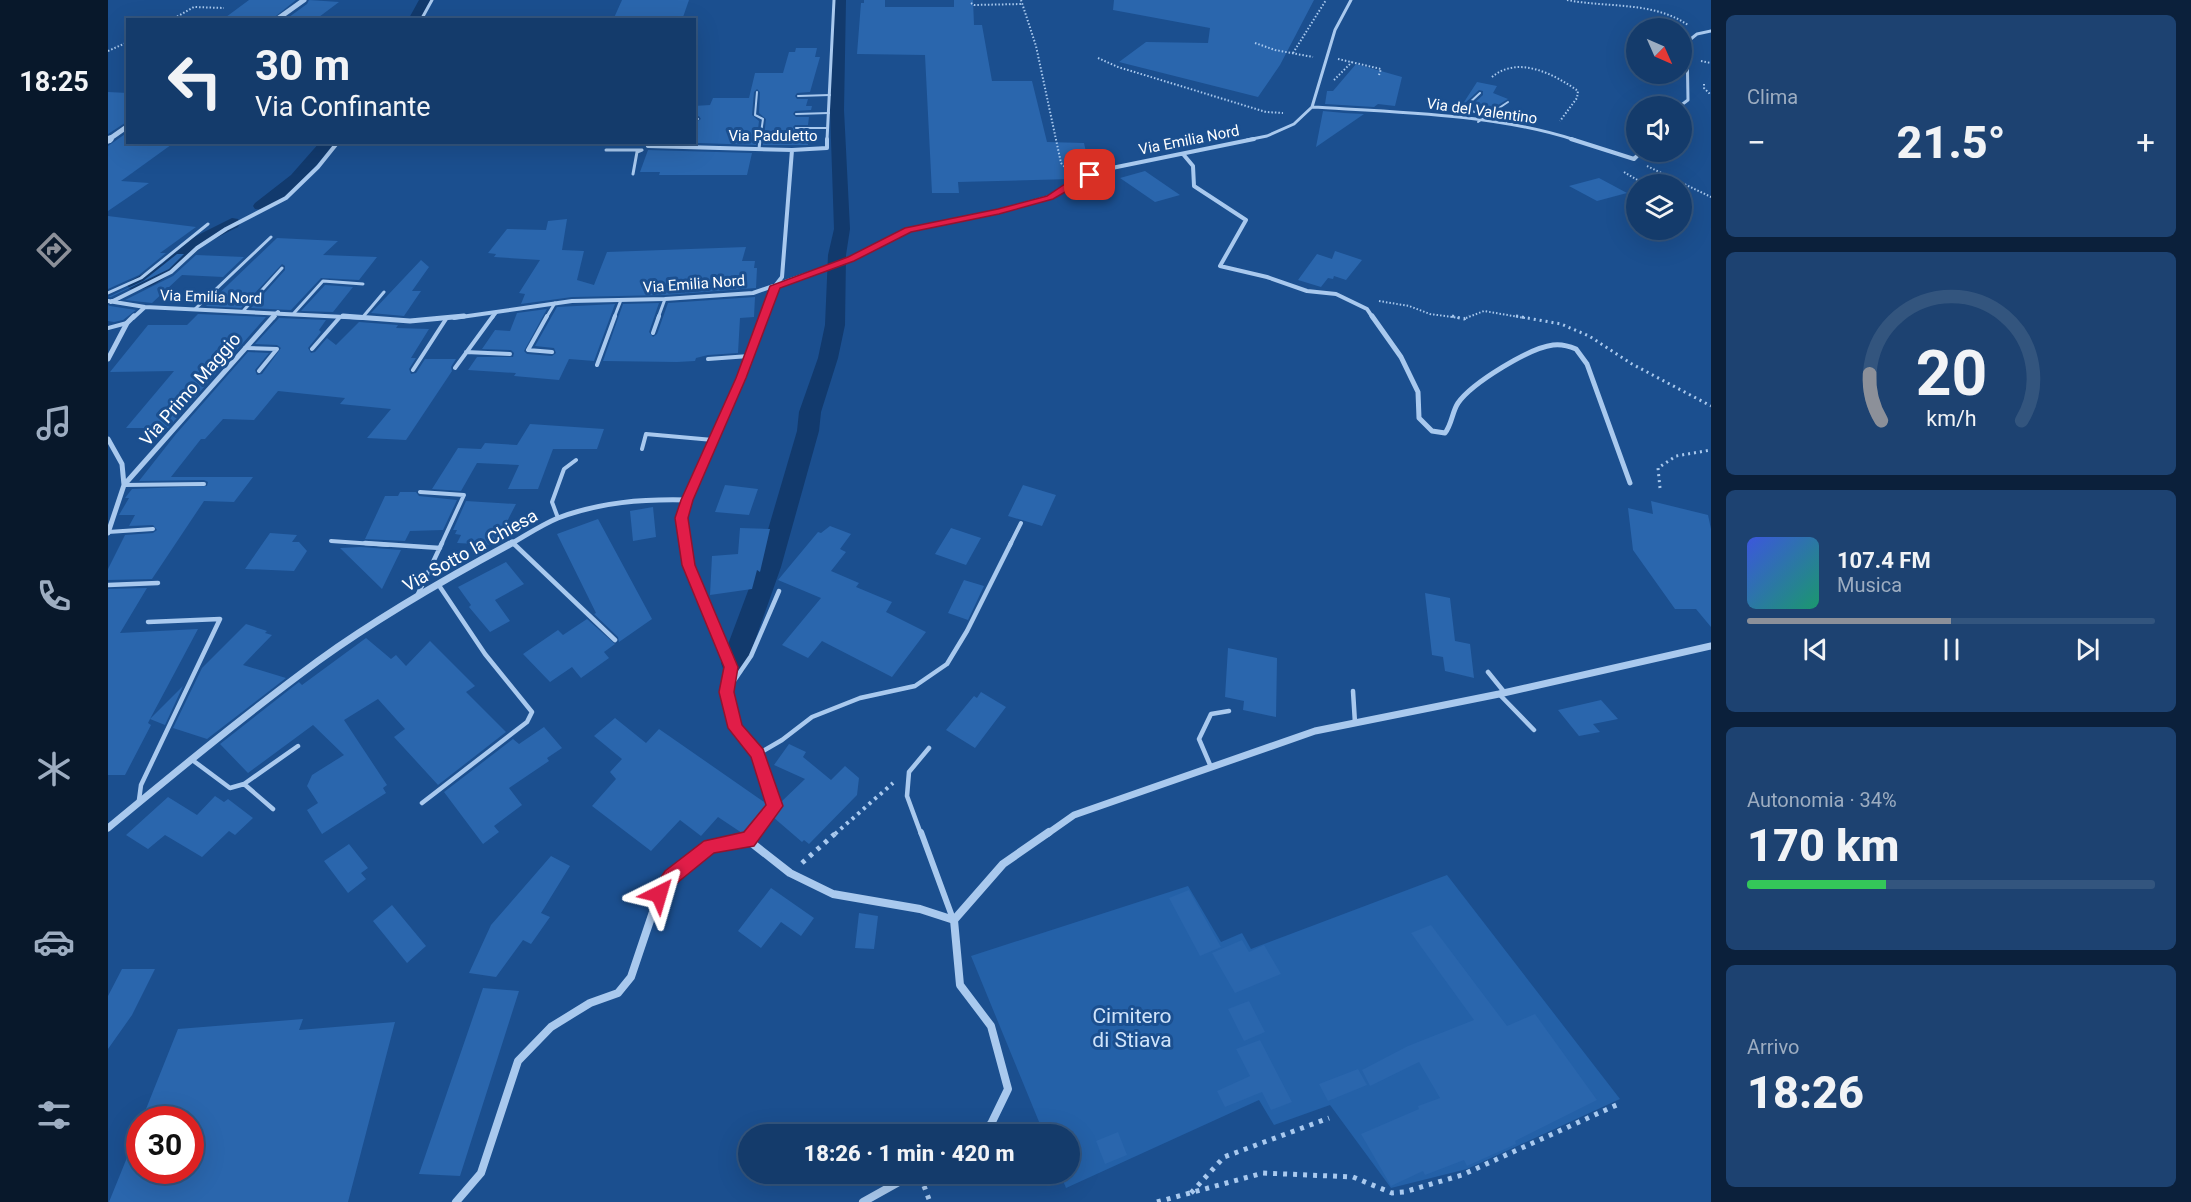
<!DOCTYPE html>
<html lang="it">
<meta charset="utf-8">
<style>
:root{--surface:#143b6b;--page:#1d4271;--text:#f1f3f6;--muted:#9dadc1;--line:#33557e;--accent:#8c9099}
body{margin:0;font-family:Roboto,sans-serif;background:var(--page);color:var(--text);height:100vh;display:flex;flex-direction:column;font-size:22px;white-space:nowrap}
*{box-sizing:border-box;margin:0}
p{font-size:20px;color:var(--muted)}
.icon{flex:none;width:33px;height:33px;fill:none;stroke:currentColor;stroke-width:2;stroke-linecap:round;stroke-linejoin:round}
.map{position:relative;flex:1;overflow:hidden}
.panel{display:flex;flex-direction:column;gap:15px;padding:15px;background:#0b203b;width:480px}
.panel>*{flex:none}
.guide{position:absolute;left:18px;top:18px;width:570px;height:126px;border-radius:0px;box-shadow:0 6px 24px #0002,0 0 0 2px var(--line);background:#143b6b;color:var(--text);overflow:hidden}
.needle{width:39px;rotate:135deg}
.fabs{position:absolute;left:1518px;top:18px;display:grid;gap:12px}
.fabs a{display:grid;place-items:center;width:66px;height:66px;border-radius:50%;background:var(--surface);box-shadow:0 6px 24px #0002,0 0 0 2px var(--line);font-size:30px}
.speed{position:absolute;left:18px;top:1106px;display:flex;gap:12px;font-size:30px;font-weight:700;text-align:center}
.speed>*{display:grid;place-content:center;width:78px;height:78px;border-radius:50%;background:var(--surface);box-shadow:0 6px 24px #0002,0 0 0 2px var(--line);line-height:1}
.speed .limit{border:9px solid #d22;background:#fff;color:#111}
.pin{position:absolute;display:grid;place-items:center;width:51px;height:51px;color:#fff;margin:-26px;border-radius:12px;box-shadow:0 3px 9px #0006}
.me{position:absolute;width:66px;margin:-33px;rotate:40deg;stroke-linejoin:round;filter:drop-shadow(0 0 4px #0008)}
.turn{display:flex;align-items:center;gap:21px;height:126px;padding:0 30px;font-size:27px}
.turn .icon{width:78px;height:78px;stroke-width:2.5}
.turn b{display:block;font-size:42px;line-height:51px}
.big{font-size:45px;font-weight:800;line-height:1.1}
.panel .card{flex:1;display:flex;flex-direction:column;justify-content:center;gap:9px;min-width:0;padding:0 21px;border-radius:9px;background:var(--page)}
.panel .dial{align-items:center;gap:0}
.dial svg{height:156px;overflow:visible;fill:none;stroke:var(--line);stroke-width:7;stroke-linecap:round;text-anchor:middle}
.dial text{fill:var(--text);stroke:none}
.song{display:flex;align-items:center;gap:18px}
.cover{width:72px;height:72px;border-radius:9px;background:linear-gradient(135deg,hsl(230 70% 55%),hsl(160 70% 35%))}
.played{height:6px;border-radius:3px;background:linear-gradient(90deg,var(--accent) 50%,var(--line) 50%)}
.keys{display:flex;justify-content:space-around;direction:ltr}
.heat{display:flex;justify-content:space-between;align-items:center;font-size:33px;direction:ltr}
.charge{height:9px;border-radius:4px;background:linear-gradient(90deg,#34c759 34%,var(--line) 0)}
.trip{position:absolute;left:630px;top:1124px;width:342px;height:60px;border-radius:30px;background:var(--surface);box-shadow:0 6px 24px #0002,0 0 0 2px var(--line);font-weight:800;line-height:60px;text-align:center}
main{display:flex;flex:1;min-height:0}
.dock{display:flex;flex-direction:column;width:108px;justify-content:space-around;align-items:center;background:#08182b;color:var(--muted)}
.dock .icon{width:42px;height:42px}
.dock .on{color:var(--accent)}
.dock b{font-size:27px;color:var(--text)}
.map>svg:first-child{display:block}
</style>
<main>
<nav class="dock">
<b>18:25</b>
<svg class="icon on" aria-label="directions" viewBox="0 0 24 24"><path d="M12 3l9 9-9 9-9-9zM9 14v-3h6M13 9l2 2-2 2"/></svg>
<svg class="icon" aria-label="music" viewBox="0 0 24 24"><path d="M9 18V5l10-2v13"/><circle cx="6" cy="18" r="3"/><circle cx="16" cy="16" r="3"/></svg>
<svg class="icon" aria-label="phone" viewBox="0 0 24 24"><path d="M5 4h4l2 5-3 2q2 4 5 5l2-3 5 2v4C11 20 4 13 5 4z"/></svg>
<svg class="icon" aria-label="climate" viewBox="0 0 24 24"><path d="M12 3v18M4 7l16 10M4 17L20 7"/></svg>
<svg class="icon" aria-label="car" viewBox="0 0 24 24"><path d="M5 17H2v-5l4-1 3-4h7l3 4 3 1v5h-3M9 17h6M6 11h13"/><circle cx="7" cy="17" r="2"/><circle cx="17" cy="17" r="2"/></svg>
<svg class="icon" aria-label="filters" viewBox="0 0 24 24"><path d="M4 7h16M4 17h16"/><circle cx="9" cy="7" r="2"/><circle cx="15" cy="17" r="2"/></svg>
</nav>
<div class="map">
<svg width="1603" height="1202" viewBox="0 0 1603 1202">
<rect width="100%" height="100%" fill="#1b4f8f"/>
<!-- green -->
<path fill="#2461a8" d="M1339 875 1512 1099 1359 1169 1283 1188 1222 1105 1166 1125 1151 1100 958 1188 952 1173H962V1134H936L863 956 1080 886 1113 942 1134 933 1143 949Z"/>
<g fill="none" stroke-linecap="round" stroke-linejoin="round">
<!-- canal -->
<path fill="#123a6d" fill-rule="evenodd" d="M311 0H323L312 20H300Z
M726 0H738L736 110 742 229 738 255 737 325 730 358 713 412 711 431 673 567 639 663 636 671 626 674 616 671 613 663 649 567 689 431 691 412 710 358 717 325 720 255 726 229 722 110Z
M212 142H227C214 160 169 215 147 209L145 206 147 203 183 175Z
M124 218 130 219 132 223 130 227C118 233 104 239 93 248 76 261 45 295 22 289L19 285 22 281 54 264 82 239Z"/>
</g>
<!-- building -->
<path fill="#2a66ad" d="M141 0H188L163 20H114Z
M201 0 231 2 207 20H177L199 4Z
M514 0H581L574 20H505Z
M756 0H777V7H846V0H865L866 25H874L884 81H924L939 142 976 143 982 171 963 179 850 182 851 193H824L817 55 749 54 753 3H756Z
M1006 0H1206L1172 65 1150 97 1011 62 1038 42 1100 43 1102 28 1005 10Z
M688 48H709L707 57H712L702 92 689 93 687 96 689 99H700L698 106H704L703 110 687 111 685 114 688 117H701L700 125H687L685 127 687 131H700V145H655L658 119 651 113 652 92 649 89 646 92 644 115 651 121 648 145 563 142H586V123L593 119 591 116H586V106L602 105 605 98H641L647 73H675L681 52H687Z
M1248 64 1294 77 1287 106 1270 104 1266 107 1217 104 1219 91H1225Z
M1369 82 1389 86 1385 93 1400 99 1378 112 1363 106 1375 95V91L1371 90 1355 105 1359 112 1365 115 1349 113Z
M0 92 20 93V121L0 134Z
M1215 111 1236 113 1256 114 1208 147Z
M20 132V142H67L13 181 41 183 0 211V146Z
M540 150 644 153 639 175H551L552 172H532Z
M1037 171 1072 195 1047 202 1012 178Z
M1491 178 1519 193 1489 201 1461 186Z
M0 216 88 227 52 253H58L31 275 0 289Z
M459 219 454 250 476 251 469 280 486 285 499 252 638 247 634 261H647L646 268H649L648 288 557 295 464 297 413 304 417 294 411 293 432 260 386 257 388 254 380 253 399 229 438 230 440 221Z
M169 238 230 241 215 255 269 257 251 280 213 278 183 310 143 308 177 270V266L174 264 133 308 98 306Z
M1227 251 1254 260 1238 280 1226 276 1225 279 1220 278 1213 287 1190 280 1209 254 1224 259Z
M69 254H76L61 269 3 297H0L35 281Z
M88 255 136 257 115 277 74 275 44 303 17 300 65 276Z
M313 260 321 267 304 291H313L296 316 263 313Z
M217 285 245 287 225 312 193 311Z
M647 297 646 317 632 318 630 353 600 355 588 358 587 361 569 362 495 361 515 304 551 303 541 332 545 337 549 334 560 303Z
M507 304 486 361 461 359 451 380 406 376 408 373 360 370 369 357H405L406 353 403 350 374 349 387 330 402 331 409 313 439 309 416 351 419 354 444 356 448 353 446 348 427 346 449 307Z
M0 305 2 306 28 310 15 320 6 322 0 321Z
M90 314 158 317 60 428H18L66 371 2 372 40 325H79Z
M171 318 218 320 211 330 213 332 200 348 203 353 207 352 219 338 228 345 251 322 290 325 288 328 321 329 303 358H308L301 369 303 374 308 373 317 359H348L343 367 344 371 298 440 259 438 283 409 232 404 237 398 170 391 146 420 115 419 97 439H93L63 477H145L126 502 96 501 44 579 0 580V569L17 535 45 533 49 530 45 525 21 526 27 515H11L21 498H17L24 489 99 486 100 482 96 480 31 481 68 434 140 352 161 353 147 370 149 375 154 374 173 348 169 345 147 344Z
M422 424 496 429 489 449H445L430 489H400L411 465 369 463 353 491 324 489 350 448 373 449 377 443 409 445Z
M617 485 650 489 641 515 607 512Z
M915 485 948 495 934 526 900 516Z
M292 492H308L311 496 349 500 335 530 302 531 297 541 257 539 277 496H290Z
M358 501 408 504 387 545 349 543 353 535 347 534 349 530H345Z
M1543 501 1600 515 1603 529V627L1588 609H1567L1525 550 1520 508 1545 514Z
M545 507 548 537 525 541 522 511Z
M490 519 544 619 511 642 510 637 486 614 488 613 449 534Z
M722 526 743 534 732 549 738 552 723 571 751 583 748 587 784 602 778 612 818 632 784 677 714 641 700 658 674 645 713 598 670 580 710 532 713 533Z
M632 528 662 529 652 572 649 570 644 589 602 595 604 556 630 554Z
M843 528 873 538 858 565 827 554Z
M162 533 189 535 184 542H191L199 551 186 571 137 569Z
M253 547 293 550 274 589 232 548Z
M398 562 416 584 387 600 402 621 382 632 361 607 363 605 350 587Z
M856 580 876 586 860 620 840 613Z
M39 588 12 633 90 629 42 719 75 686 57 725 42 719 40 723 43 725 17 775H0V589Z
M1317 593 1342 598 1347 641 1362 644 1366 678 1337 671 1335 657 1324 655Z
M479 619 507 644 496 652 501 658 473 678 464 667 442 682 415 654 450 630 455 635Z
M138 624 159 631 157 633 164 635 135 665 178 678 99 739 65 728 94 668Z
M258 638 283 659 288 655 298 666 322 641 367 686 358 692 398 732 330 785 286 737 297 729 270 699 236 720 279 785 275 788 278 793 214 834 199 810 210 803 199 786 204 775 236 755 205 725 140 773 112 744 191 682 194 685Z
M1120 648 1169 658 1168 717 1135 710 1136 701 1117 697Z
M873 692 898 707 867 748 838 730 866 696 869 698Z
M1493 700 1510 719 1485 724 1492 732 1471 736 1450 710Z
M507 718 538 743 551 729 659 804 634 833 610 817 593 836 572 820 543 851 484 806 508 779 502 772 514 759 486 736Z
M436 727 454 748 439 758 441 761 401 788 414 805 386 826 391 832 375 844 336 792 405 739 411 744Z
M681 744 698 752 695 757 723 780 737 766 751 778 749 795 701 844 696 840 694 842 665 817 672 809V803L697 779 666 765Z
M107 796 116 802 120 799 145 818 127 835 121 831 94 857 57 835 40 849 18 835 60 797 89 815Z
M241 844 260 868 253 873 258 879 240 893 216 861Z
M443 856 462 866 433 913 442 917 423 944 415 940 388 977 361 973 383 925Z
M663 888 706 918 693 936 673 922 653 948 630 931Z
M1081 890 1113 947 1092 956 1061 898Z
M284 905 318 946 299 963 265 921Z
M751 913 770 916 766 949 747 948Z
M1323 925 1399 1026 1427 1014 1489 1100 1407 1141 1408 1144 1359 1166 1356 1160 1317 1175 1315 1171 1283 1186 1253 1134 1311 1109 1310 1106 1332 1098 1311 1062 1262 1086 1254 1070 1300 1046 1366 1020 1303 933Z
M1134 940 1141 952 1156 945 1173 974 1127 993 1104 953Z
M14 969H47L24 1015 0 1049V996Z
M375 988 411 991 352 1176 311 1174Z
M1141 1001 1157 1032 1136 1041 1120 1009Z
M195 1019 191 1030 287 1022 240 1202H1L31 1128 32 1170H82V1119H34L70 1029Z
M1152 1040 1184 1102 1163 1110 1154 1092 1117 1107 1109 1091 1142 1076 1128 1049Z
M1250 1069 1259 1085 1220 1101 1211 1084Z
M1010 1132 1019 1155 997 1164 988 1141Z"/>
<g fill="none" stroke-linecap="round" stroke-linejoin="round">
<!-- path-far3 -->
<path stroke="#a9c9ee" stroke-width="2" stroke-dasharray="1.5 2" stroke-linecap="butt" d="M913 0 928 46 953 163 961 171
M1459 0C1500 8 1545 1 1580 25
M863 3 866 5 915 4
M63 20 86 7 116 8
M1147 43 1167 50 1205 57
M0 51 20 42
M1185 53 1218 0
M990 58 1010 67 1158 112 1175 113
M1230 59 1273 69 1271 75
M1593 61 1603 63
M1384 77C1410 55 1446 74 1470 91L1469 98 1452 121
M1226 80 1244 62
M1596 84V88L1603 95
M1539 166 1603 197
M1516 172 1536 184
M1519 204 1528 201
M1271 301 1301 306 1322 314 1351 318
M1358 318 1376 311 1417 318"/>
<!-- path-far2 -->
<path stroke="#a9c9ee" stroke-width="3" stroke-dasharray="2 4" stroke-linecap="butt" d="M1344 316 1356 319 1361 316
M1408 316 1453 324 1481 336 1524 364 1603 406
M1552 488 1550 468 1568 456 1603 450"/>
<!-- path-far1 -->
<path stroke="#a9c9ee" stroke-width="4" stroke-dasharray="3 4.5" stroke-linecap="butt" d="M727 834 785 783"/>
<!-- path -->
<path stroke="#a9c9ee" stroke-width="5" stroke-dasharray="4 6" stroke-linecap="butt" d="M694 863 729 832
M816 1186 822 1202
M1083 1193 1116 1157 1221 1118
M1049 1202 1155 1173 1245 1177 1284 1193 1296 1192 1354 1175 1513 1103"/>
<!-- service-far4 -->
<path stroke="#a9c9ee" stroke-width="2" d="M649 92 647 115 655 119 652 140
M1372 93 1358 106 1361 110 1379 116
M690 96 722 95
M688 114 721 113
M586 120 590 119
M1370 122 1400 102
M688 128H720"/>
<!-- service-far3 -->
<path stroke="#a9c9ee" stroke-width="3" d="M651 149 652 139
M498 150H534
M525 174 529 152 534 150
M0 293 33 278 100 224
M87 309 163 237
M136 310 174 268
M186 313 215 281 255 284
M254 318 276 292
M384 318 388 313
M438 318 447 303
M506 318 513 300
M550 318 557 299"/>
<!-- service-far2 -->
<path stroke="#a9c9ee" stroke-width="4" d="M439 316 420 350 444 352
M0 328 19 323
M545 333 551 316
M137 348 169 349 151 371
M204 349 232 317
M358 352 402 354
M600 359 641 356
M489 365 507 316
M347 368 385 316
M305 370 338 319
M534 449 538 434 605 440
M16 485 96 484
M312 492 356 495 333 545
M450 518 444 502 456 469 468 460
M0 532 45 529
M223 541 280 545
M405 543 407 545
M902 545 913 523"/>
<!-- service-far1 -->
<path stroke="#a9c9ee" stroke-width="4.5" d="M257 543 332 548
M405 543 507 640
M0 585 50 583
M310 594 334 543
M1380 672 1397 693
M619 691 643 656 671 591
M1245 691 1247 723
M1391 694 1426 730
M650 754 674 740 704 717 752 698 807 686 839 664 859 631 903 543
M83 759 122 788 136 784 165 809
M1103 767 1091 739 1103 714 1121 711
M136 784 190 746
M31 800 33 785 112 619 40 622
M314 803 419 722 424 712 377 654 330 584
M813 834 799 796 801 772 821 748"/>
<!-- service -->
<path stroke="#a9c9ee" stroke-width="6" d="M813 832 845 919"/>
<!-- minor-far4 -->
<path stroke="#a9c9ee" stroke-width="3" d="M313 20 324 0
M1572 106 1580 100 1579 42 1589 34 1603 31
M1204 107C1288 112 1388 114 1467 140
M719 140 726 0
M1139 140 1159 136 1186 124 1204 107 1227 30 1243 0"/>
<!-- minor-far3 -->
<path stroke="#a9c9ee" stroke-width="4" d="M1463 139 1526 159 1533 152
M542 142 540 146 684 150 719 148V139
M1075 154 1085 166 1086 186 1138 220 1112 266 1159 277 1199 291 1228 294 1259 309 1265 318
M0 301 37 307 257 318
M3 302 63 272 89 248 118 229 178 198 210 167 230 142
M25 318 37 307
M165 318 170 312
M346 318 464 301 557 299 645 293 743 259 800 230 891 211 942 197 966 182 994 170 1146 139
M655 318 667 286 674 277 684 150"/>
<!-- minor-far2 -->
<path stroke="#a9c9ee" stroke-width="5" d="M235 316 302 321 356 316
M1264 316 1293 357 1310 392 1311 418 1324 431 1337 433C1344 424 1344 412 1350 403 1364 383 1421 348 1445 345 1452 344 1461 346 1468 349L1479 364 1522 483
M0 359 19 323 26 316
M0 439 14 464 16 485 0 533
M16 485 166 316
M401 545C417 536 433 525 450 518 492 502 535 499 579 500L633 378 656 316
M577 545 573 518 579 500"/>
<!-- minor-far1 -->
<path stroke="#a9c9ee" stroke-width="7" d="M577 543 580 565 623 667 619 692 627 728 650 754 667 806 645 834
M0 828C69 771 138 714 210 661 271 617 337 579 404 543
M939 834 966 815 1207 731 1391 694 1603 646"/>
<!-- minor -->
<path stroke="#a9c9ee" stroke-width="8" d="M640 840 682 873 725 894 812 909 846 920
M869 1134 883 1124 900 1089 883 1026 852 985 846 920 895 864 941 832
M348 1202 373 1173 410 1061 443 1027 482 1003 510 993 523 977 551 894 563 877 602 846 631 839 640 840 646 832
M755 1202 807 1173"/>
<!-- tertiary-far1 -->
<path stroke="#a9c9ee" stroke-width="5" d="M168 20 196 0
M0 140 20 126"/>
<!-- tertiary -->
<path stroke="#a9c9ee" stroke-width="7" d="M0 140 2 139"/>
</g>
<!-- route -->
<path fill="#e11d48" stroke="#92132f" stroke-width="1.5" d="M980 173 987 175 945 199 891 214 803 232 746 261 672 288 638 378 585 500 580 518 587 565 630 667 626 692 634 725 655 749 675 806 646 846 606 853 569 883 557 900 551 902 545 900 542 894 557 871 596 841 636 832 658 805 643 757 620 728 611 692 616 667 574 565 567 518 573 500 628 378 662 286 740 257 797 228 890 209 939 196 963 180Z"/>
<g text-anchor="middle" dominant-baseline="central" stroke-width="6" stroke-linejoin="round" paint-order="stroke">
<!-- far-street labels -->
<g font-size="15" fill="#fff" stroke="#1b4f8f">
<text transform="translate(1374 111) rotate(8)">Via del Valentino</text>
<text x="665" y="136">Via Paduletto</text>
<text transform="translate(1081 140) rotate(-11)">Via Emilia Nord</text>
<text transform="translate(586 284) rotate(-4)">Via Emilia Nord</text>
<text transform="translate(103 297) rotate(2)">Via Emilia Nord</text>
</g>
<!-- street labels -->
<g font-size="18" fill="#fff" stroke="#1b4f8f">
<text transform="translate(82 389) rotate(-49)">Via Primo Maggio</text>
<text transform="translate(362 550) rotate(-29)">Via Sotto la Chiesa</text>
</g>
<!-- near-park labels -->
<g font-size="21" fill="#cfe3fa" stroke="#1b4f8f">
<text x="1024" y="1016">Cimitero<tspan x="1024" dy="24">di Stiava</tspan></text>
</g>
</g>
</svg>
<div class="fabs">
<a><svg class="needle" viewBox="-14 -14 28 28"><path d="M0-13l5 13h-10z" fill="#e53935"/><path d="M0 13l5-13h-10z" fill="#9dadc1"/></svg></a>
<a><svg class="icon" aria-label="sound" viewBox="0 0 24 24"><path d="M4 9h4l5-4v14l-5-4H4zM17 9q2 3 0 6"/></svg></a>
<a><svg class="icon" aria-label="layers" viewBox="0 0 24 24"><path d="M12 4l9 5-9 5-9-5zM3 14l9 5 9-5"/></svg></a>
</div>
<div class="speed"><div class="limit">30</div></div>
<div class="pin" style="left:982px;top:175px;background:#d93025"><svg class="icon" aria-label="arrive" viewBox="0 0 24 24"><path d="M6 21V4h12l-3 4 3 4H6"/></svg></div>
<svg class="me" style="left:551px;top:894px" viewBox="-20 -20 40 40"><path d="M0-17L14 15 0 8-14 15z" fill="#e11d48" stroke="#fff" stroke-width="4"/></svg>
<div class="trip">18:26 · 1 min · 420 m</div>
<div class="guide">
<div class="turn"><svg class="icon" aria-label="left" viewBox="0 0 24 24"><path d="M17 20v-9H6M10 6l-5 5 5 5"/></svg><div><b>30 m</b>Via Confinante</div></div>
</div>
</div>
<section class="panel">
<div class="card"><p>Clima</p>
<div class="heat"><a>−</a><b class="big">21.5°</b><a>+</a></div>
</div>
<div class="card dial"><svg viewBox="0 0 100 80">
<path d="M14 69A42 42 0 1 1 86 69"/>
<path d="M14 69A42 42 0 0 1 8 45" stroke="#8c9099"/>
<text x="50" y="56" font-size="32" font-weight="700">20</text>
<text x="50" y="72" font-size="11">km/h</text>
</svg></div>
<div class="card">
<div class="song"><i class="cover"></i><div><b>107.4 FM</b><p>Musica</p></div></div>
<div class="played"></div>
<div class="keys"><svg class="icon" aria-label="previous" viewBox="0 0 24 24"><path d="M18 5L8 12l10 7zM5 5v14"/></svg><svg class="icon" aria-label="pause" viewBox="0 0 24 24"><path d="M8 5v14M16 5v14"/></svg><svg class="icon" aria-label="next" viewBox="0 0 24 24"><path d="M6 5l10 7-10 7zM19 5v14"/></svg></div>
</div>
<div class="card"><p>Autonomia · 34%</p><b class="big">170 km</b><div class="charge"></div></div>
<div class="card"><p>Arrivo</p><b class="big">18:26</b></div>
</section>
</main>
